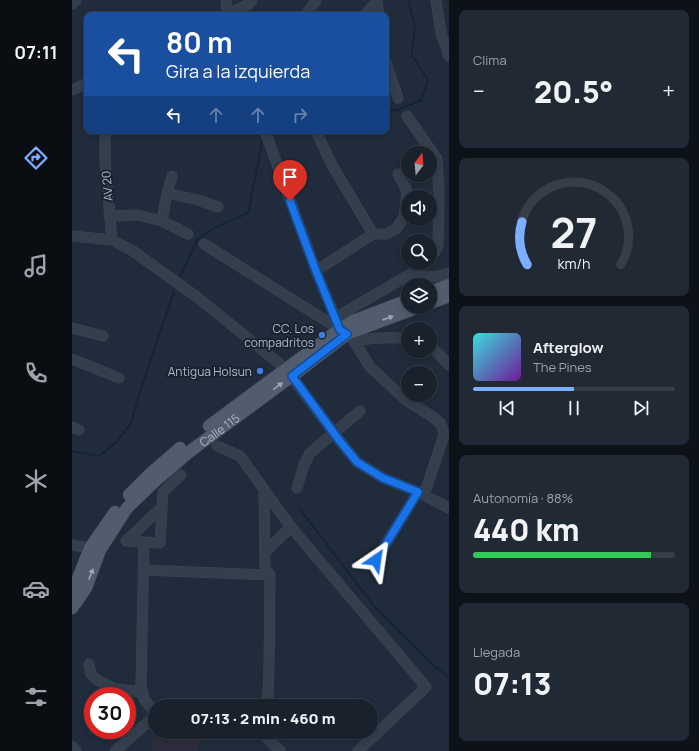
<!DOCTYPE html>
<html lang="es">
<meta charset="utf-8">
<style>
:root{--surface:#18212c;--page:#212934;--text:#f1f3f6;--muted:#9fa3a9;--line:#363e48;--accent:#7cafff}
body{margin:0;font-family:Manrope,sans-serif;background:var(--page);color:var(--text);height:100vh;display:flex;flex-direction:column;font-size:15px;white-space:nowrap}
*{box-sizing:border-box;margin:0}
p{font-size:13px;color:var(--muted)}
.icon{flex:none;width:22px;height:22px;fill:none;stroke:currentColor;stroke-width:2;stroke-linecap:round;stroke-linejoin:round}
.map{position:relative;flex:1;overflow:hidden}
.details{display:flex;flex-direction:column;gap:10px;padding:10px;background:#0d1218;width:250px}
.details>*{flex:none}
.guide{position:absolute;left:12px;top:12px;width:305px;height:122px;border-radius:8px;box-shadow:0 2px 6px #0003,0 0 0 1px var(--line);background:#1a4fa0;color:#fff;overflow:hidden}
.needle{width:26px;rotate:16deg}
.fabs{position:absolute;left:329px;top:146px;display:grid;gap:8px}
.fabs a{display:grid;place-items:center;width:36px;height:36px;border-radius:50%;background:var(--surface);box-shadow:0 2px 6px #0003,0 0 0 1px var(--line);font-size:20px}
.speed{position:absolute;left:12px;top:687px;display:flex;gap:8px;font-size:20px;font-weight:700;text-align:center}
.speed>*{display:grid;place-content:center;width:52px;height:52px;border-radius:50%;background:var(--surface);box-shadow:0 2px 6px #0003,0 0 0 1px var(--line);line-height:1}
.speed .limit{border:6px solid #d22;background:#fff;color:#111}
.pin{position:absolute;display:grid;place-items:center;width:34px;height:34px;color:#fff;margin:-41px -17px;border-radius:50% 50% 50% 0;rotate:-45deg;box-shadow:0 0 4px #0007}
.pin .icon{rotate:45deg}
.me{position:absolute;width:44px;margin:-22px;rotate:32deg;stroke-linejoin:round;filter:drop-shadow(0 0 3px #0008)}
.turn{display:flex;align-items:center;gap:14px;height:84px;padding:0 16px;font-size:18px}
.turn .icon{width:52px;height:52px;stroke-width:2.5}
.turn b{display:block;font-size:28px;line-height:34px}
.lanes{display:flex;align-items:center;height:38px;padding:0 16px;background:#0003;justify-content:center;gap:20px;direction:ltr}
.lanes .off{opacity:.35}
.big{font-size:30px;font-weight:800;line-height:1.1}
.details .card{flex:1;display:flex;flex-direction:column;justify-content:center;gap:6px;min-width:0;padding:0 14px;border-radius:8px;background:var(--page)}
.details .dial{align-items:center;gap:0}
.dial svg{height:104px;overflow:visible;fill:none;stroke:var(--line);stroke-width:7;stroke-linecap:round;text-anchor:middle}
.dial text{fill:var(--text);stroke:none}
.song{display:flex;align-items:center;gap:12px}
.cover{width:48px;height:48px;border-radius:6px;background:linear-gradient(135deg,hsl(180 70% 55%),hsl(280 70% 35%))}
.played{height:4px;border-radius:2px;background:linear-gradient(90deg,var(--accent) 50%,var(--line) 50%)}
.keys{display:flex;justify-content:space-around;direction:ltr}
.heat{display:flex;justify-content:space-between;align-items:center;font-size:22px;direction:ltr}
.charge{height:6px;border-radius:3px;background:linear-gradient(90deg,#34c759 88%,var(--line) 0)}
.trip{position:absolute;left:76px;top:699px;width:230px;height:40px;border-radius:20px;background:var(--surface);box-shadow:0 2px 6px #0003,0 0 0 1px var(--line);font-weight:800;line-height:40px;text-align:center}
main{display:flex;flex:1;min-height:0}
.tabs{display:flex;flex-direction:column;width:72px;justify-content:space-around;align-items:center;background:#0a0d12;color:var(--muted)}
.tabs .icon{width:28px;height:28px}
.tabs .selected{color:var(--accent)}
.tabs b{font-size:18px;color:var(--text)}
.map>svg:first-child{display:block}
</style>
<main>
<nav class="tabs">
<b>07:11</b>
<svg class="icon selected" aria-label="directions" viewBox="0 0 24 24"><path d="M12 3l9 9-9 9-9-9zM9 14v-3h6M13 9l2 2-2 2"/></svg>
<svg class="icon" aria-label="music" viewBox="0 0 24 24"><path d="M9 18V5l10-2v13"/><circle cx="6" cy="18" r="3"/><circle cx="16" cy="16" r="3"/></svg>
<svg class="icon" aria-label="phone" viewBox="0 0 24 24"><path d="M5 4h4l2 5-3 2q2 4 5 5l2-3 5 2v4C11 20 4 13 5 4z"/></svg>
<svg class="icon" aria-label="climate" viewBox="0 0 24 24"><path d="M12 3v18M4 7l16 10M4 17L20 7"/></svg>
<svg class="icon" aria-label="car" viewBox="0 0 24 24"><path d="M5 17H2v-5l4-1 3-4h7l3 4 3 1v5h-3M9 17h6M6 11h13"/><circle cx="7" cy="17" r="2"/><circle cx="17" cy="17" r="2"/></svg>
<svg class="icon" aria-label="filters" viewBox="0 0 24 24"><path d="M4 7h16M4 17h16"/><circle cx="9" cy="7" r="2"/><circle cx="15" cy="17" r="2"/></svg>
</nav>
<div class="map">
<svg width="377" height="751" viewBox="0 0 377 751">
<rect width="100%" height="100%" fill="#202c3b"/>
<!-- medical -->
<path fill="#2e2c3c" d="M83 721V732H128L127 751H79L80 724Z"/>
<g fill="none" stroke-linecap="round" stroke-linejoin="round">
<!-- stream -->
<path stroke="#13233a" stroke-width="2" d="M314 111 326 110 349 100 356 80 340 55 343 25 336 0
M198 133 202 131
M107 279 125 240 144 227 176 213 191 138
M0 451 27 456 45 442 59 423 70 385 102 292
M228 509 302 606 359 663 377 678"/>
<!-- minor casing -->
<g stroke="#3d4755" stroke-width="11">
<path id="minor" d="M154 0 155 15
M364 0 369 33 377 56
M305 1 307 15
M0 4 4 0
M155 15 177 4 180 0
M234 15 244 0
M293 15 305 1V0
M314 63 326 98
M0 90 15 83
M335 116 365 159 367 194 366 246 363 252 358 255
M33 131V161L40 240
M193 131 244 271 268 329
M95 193 126 200 146 207
M37 216 66 215 90 221 116 234
M90 221 95 193 100 176
M301 234H314L324 229 332 217 335 191 326 174
M0 236 40 240 61 251 125 297 214 369 267 440 285 462 311 478 346 492 377 508
M132 244 275 334 282 341 298 367 334 400 361 417 369 424 370 427 372 435 352 495
M244 271 301 234 260 165 244 131
M342 272C355 278 364 278 377 273
M263 318 342 272 345 263
M0 328 31 336
M282 341C300 338 318 336 336 339
M358 347 364 351 377 365
M0 359 47 378
M0 427 7 430
M145 446 168 456 219 527 354 687 286 751
M225 488 232 465 238 453 288 411
M90 507 54 541 88 543 91 492 109 475
M72 542 69 685 72 699 83 713
M0 545 24 549
M193 552 219 527
M304 560 346 492
M71 570 198 575
M17 664 19 674 25 680 44 689 70 692
M192 706 196 695 197 668 198 575 193 568 192 489
M189 732 208 751
M0 746 4 751
M43 751 83 716"/>
</g>
<!-- major casing -->
<g stroke="#3d4755" stroke-width="13">
<g id="major">
<path d="M358 292 377 285"/>
<path d="M358 303 377 296"/>
<path d="M137 426 268 329 281 321 336 300"/>
<path d="M57 495 77 475 108 448"/>
<path d="M0 594 18 548 43 512"/>
<path id="s1" d="M0 608 14 588 28 550 55 508 83 481 117 452 220 376 275 334 347 307"/>
</g>
</g>
<!-- minor -->
<use href="#minor" stroke="#343e4c" stroke-width="10"/>
<!-- major -->
<use href="#major" stroke="#515d6c" stroke-width="12"/>
</g>
<!-- one-way arrows -->
<defs><path id="oneway-solid" d="M-6-.8H1V-3.2L6.5 0L1 3.2V.8H-6Z"/></defs>
<g fill="#9ca6b6">
<use href="#oneway-solid" transform="translate(316 318) rotate(-20)"/>
<use href="#oneway-solid" transform="translate(206 386) rotate(-36)"/>
<use href="#oneway-solid" transform="translate(19 574) rotate(-69)"/>
</g>
<g fill="none" stroke-linecap="round" stroke-linejoin="round">
<!-- route casing -->
<g stroke="#114b97" stroke-width="10">
<path id="route" d="M218 201 244 271 263 318 268 330 275 334 220 376 267 440 285 462 311 478 346 492 304 560"/>
</g>
<!-- route -->
<use href="#route" stroke="#1a73e8" stroke-width="7"/>
</g>
<!-- markers -->
<g fill="#3f7fe0" stroke="#192330" stroke-width="1.5">
<circle cx="250" cy="335" r="4"/>
<circle cx="188" cy="371" r="4"/>
</g>
<g text-anchor="middle" dominant-baseline="central" stroke-width="4" stroke-linejoin="round" paint-order="stroke">
<!-- street labels -->
<g font-size="12" fill="#afb8c8" stroke="#192330">
<text transform="translate(35 186) rotate(-95)">AV 20</text>
<text stroke="none"><textPath href="#s1" startOffset="236">Calle 115</textPath></text>
</g>
<!-- poi labels -->
<g font-size="12" fill="#afb8c8" stroke="#192330" text-anchor="end">
<text x="242" y="328">CC. Los<tspan x="242" dy="14">compadritos</tspan></text>
<text x="180" y="371">Antigua Holsun</text>
</g>
</g>
</svg>
<div class="fabs">
<a><svg class="needle" viewBox="-14 -14 28 28"><path d="M0-13l5 13h-10z" fill="#e53935"/><path d="M0 13l5-13h-10z" fill="#9fa3a9"/></svg></a>
<a><svg class="icon" aria-label="sound" viewBox="0 0 24 24"><path d="M4 9h4l5-4v14l-5-4H4zM17 9q2 3 0 6"/></svg></a>
<a><svg class="icon" aria-label="search" viewBox="0 0 24 24"><circle cx="10" cy="10" r="6"/><path d="M15 15l6 6"/></svg></a>
<a><svg class="icon" aria-label="layers" viewBox="0 0 24 24"><path d="M12 4l9 5-9 5-9-5zM3 14l9 5 9-5"/></svg></a>
<a>+</a>
<a>−</a>
</div>
<div class="speed"><div class="limit">30</div></div>
<div class="pin" style="left:218px;top:201px;background:#d93025"><svg class="icon" aria-label="arrive" viewBox="0 0 24 24"><path d="M6 21V4h12l-3 4 3 4H6"/></svg></div>
<svg class="me" style="left:304px;top:560px" viewBox="-20 -20 40 40"><path d="M0-17L14 15 0 8-14 15z" fill="#1a73e8" stroke="#fff" stroke-width="4"/></svg>
<div class="trip">07:13 · 2 min · 460 m</div>
<div class="guide">
<div class="turn"><svg class="icon" aria-label="left" viewBox="0 0 24 24"><path d="M17 20v-9H6M10 6l-5 5 5 5"/></svg><div><b>80 m</b>Gira a la izquierda</div></div>
<div class="lanes"><svg class="icon" aria-label="left" viewBox="0 0 24 24"><path d="M17 20v-9H6M10 6l-5 5 5 5"/></svg><svg class="icon off" aria-label="ahead" viewBox="0 0 24 24"><path d="M12 20V5M6 11l6-6 6 6"/></svg><svg class="icon off" aria-label="ahead" viewBox="0 0 24 24"><path d="M12 20V5M6 11l6-6 6 6"/></svg><svg class="icon off" aria-label="right" viewBox="0 0 24 24"><path d="M7 20v-9h11M14 6l5 5-5 5"/></svg></div>
</div>
</div>
<section class="details">
<div class="card"><p>Clima</p>
<div class="heat"><a>−</a><b class="big">20.5°</b><a>+</a></div>
</div>
<div class="card dial"><svg viewBox="0 0 100 80">
<path d="M14 69A42 42 0 1 1 86 69"/>
<path d="M14 69A42 42 0 0 1 10 36" stroke="#7cafff"/>
<text x="50" y="56" font-size="32" font-weight="700">27</text>
<text x="50" y="72" font-size="11">km/h</text>
</svg></div>
<div class="card">
<div class="song"><i class="cover"></i><div><b>Afterglow</b><p>The Pines</p></div></div>
<div class="played"></div>
<div class="keys"><svg class="icon" aria-label="previous" viewBox="0 0 24 24"><path d="M18 5L8 12l10 7zM5 5v14"/></svg><svg class="icon" aria-label="pause" viewBox="0 0 24 24"><path d="M8 5v14M16 5v14"/></svg><svg class="icon" aria-label="next" viewBox="0 0 24 24"><path d="M6 5l10 7-10 7zM19 5v14"/></svg></div>
</div>
<div class="card"><p>Autonomía · 88%</p><b class="big">440 km</b><div class="charge"></div></div>
<div class="card"><p>Llegada</p><b class="big">07:13</b></div>
</section>
</main>
